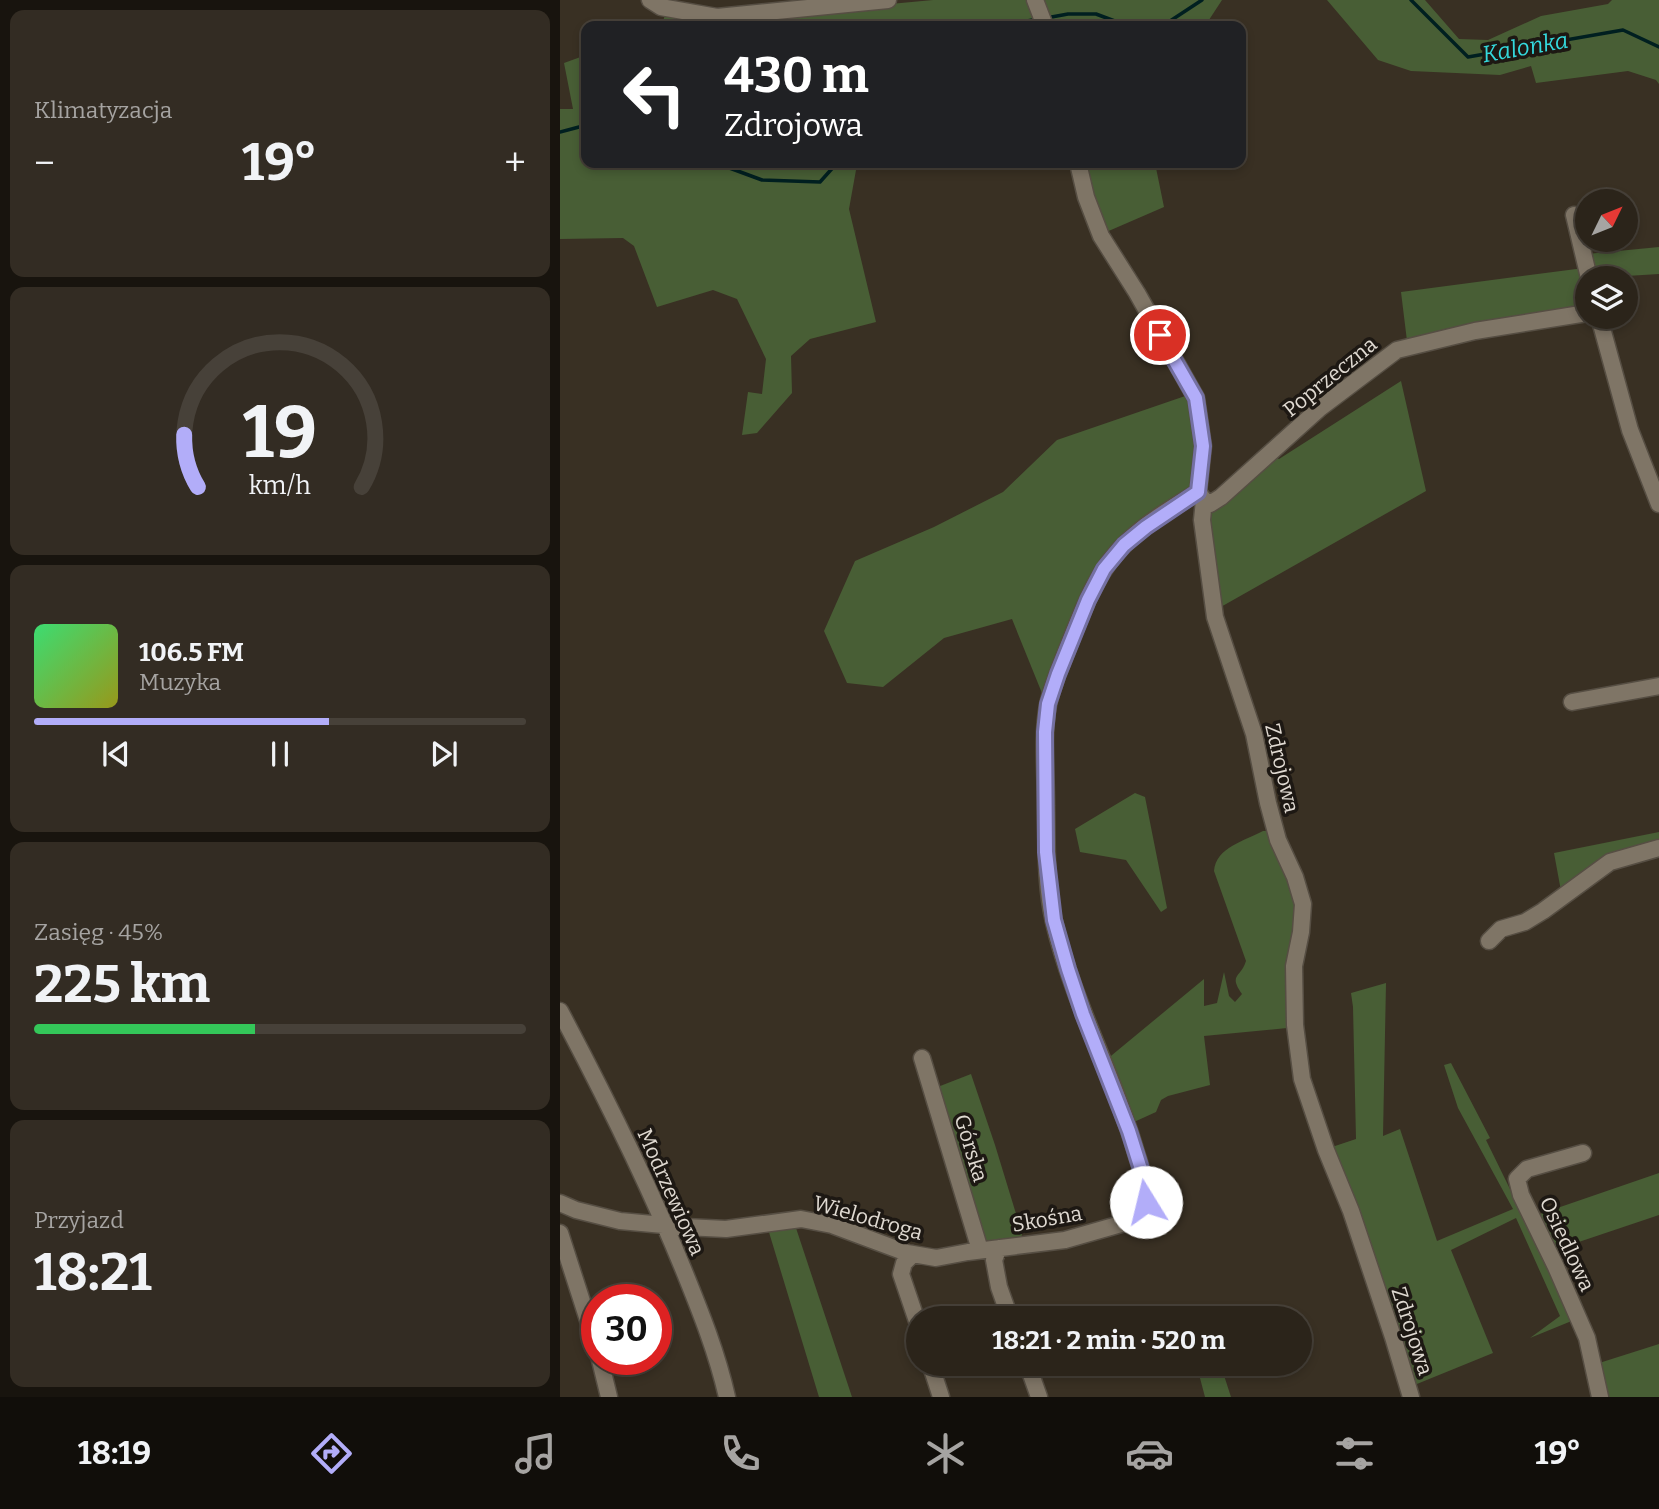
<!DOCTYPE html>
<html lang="pl">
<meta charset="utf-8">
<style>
:root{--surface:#2b241a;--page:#332c23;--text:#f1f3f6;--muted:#a6a4a2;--line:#474139;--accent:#b2adf9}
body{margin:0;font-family:Bitter,serif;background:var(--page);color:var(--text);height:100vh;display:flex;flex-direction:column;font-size:26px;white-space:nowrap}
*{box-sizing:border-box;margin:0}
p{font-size:23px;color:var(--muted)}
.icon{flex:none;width:38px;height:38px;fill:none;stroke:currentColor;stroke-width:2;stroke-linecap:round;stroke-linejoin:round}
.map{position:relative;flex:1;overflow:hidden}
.side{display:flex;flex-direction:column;gap:10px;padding:10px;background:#18140e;width:560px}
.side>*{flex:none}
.top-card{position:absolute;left:21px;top:21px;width:665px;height:147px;border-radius:14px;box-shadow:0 4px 10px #0003,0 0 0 2px var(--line);background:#202124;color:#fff;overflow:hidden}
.needle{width:46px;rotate:47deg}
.tools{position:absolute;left:1015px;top:189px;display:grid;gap:14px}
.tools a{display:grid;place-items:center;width:63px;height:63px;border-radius:50%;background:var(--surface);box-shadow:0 4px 10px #0003,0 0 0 2px var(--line);font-size:35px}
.speed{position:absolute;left:21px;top:1284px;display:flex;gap:14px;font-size:35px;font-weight:700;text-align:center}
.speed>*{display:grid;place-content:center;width:91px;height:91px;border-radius:50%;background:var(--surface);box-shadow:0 4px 10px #0003,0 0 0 2px var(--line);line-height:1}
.speed .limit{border:10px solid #d22;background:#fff;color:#111}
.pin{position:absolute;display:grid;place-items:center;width:60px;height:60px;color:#fff;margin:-30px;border:4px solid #fff;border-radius:50%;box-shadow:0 2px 7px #0007}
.me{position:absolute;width:77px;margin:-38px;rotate:351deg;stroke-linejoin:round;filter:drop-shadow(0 0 5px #0008)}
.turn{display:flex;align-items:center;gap:24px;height:147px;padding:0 28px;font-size:32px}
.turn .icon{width:91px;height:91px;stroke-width:2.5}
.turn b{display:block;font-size:49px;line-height:60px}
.big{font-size:52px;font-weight:700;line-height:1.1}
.side .card{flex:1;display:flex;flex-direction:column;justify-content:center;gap:10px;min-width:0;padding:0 24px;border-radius:14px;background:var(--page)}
.side .dial{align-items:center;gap:0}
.dial svg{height:182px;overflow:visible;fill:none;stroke:var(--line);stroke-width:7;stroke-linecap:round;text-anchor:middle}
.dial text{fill:var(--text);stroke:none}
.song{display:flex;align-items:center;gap:21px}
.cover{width:84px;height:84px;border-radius:10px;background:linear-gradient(135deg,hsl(140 70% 55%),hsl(60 70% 35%))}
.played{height:7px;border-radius:4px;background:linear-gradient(90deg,var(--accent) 60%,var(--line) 60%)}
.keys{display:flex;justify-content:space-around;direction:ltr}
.heat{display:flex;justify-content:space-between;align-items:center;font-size:38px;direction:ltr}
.charge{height:10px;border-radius:5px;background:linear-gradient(90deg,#34c759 45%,var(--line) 0)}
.trip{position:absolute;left:346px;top:1306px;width:406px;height:70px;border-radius:35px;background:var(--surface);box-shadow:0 4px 10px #0003,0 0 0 2px var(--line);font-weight:700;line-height:70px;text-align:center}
.tabs{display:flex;height:112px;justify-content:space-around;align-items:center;background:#110e0a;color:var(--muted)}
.tabs .icon{width:49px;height:49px}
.tabs .on{color:var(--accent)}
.tabs b{font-size:32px;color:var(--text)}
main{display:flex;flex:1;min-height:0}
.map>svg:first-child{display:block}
</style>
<main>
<section class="side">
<div class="card"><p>Klimatyzacja</p>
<div class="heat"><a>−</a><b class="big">19°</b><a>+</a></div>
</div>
<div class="card dial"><svg viewBox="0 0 100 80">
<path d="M14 69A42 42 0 1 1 86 69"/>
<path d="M14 69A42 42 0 0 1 8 46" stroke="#b2adf9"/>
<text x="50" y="56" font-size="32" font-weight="700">19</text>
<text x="50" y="72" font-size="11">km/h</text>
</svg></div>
<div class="card">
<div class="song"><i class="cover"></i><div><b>106.5 FM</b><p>Muzyka</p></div></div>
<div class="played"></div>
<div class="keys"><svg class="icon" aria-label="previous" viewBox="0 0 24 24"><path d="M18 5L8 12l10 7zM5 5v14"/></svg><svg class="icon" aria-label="pause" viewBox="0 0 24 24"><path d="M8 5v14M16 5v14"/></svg><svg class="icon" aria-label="next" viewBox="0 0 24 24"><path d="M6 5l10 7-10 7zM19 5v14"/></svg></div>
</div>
<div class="card"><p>Zasięg · 45%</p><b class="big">225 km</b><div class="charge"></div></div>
<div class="card"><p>Przyjazd</p><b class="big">18:21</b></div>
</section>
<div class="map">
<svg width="1099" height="1397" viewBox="0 0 1099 1397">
<rect width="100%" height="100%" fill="#393023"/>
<!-- green -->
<path fill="#485e35" d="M373 0H469L479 26H104L103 21 105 15 148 24 169 19Z
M479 0H662L645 26H489Z
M767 0H865L899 39 928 40 981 16 1048 4 1052 0H1099V84L1096 80 1068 71 976 83 971 66 940 75 851 71 818 60Z
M26 55V163H304L296 170 289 209 316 322 250 339 231 356 232 393 197 433 182 435 188 392 202 394 206 359 177 299 153 290 97 307 74 246 63 238 0 239V109H13L4 63Z
M522 163H595L604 207 544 233Z
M1099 247V274L1034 278 1027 254Z
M1024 268 1027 282V309H1013L885 329 847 341 841 292Z
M841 381 866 491 659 608 649 512 712 455 719 459Z
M631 394 640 444 632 491 553 551 486 703 452 619 384 638 323 687 287 683 264 631 295 561 374 527 443 492 497 440Z
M575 793 585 797 607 908 601 912 566 860 520 852 515 829Z
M703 831H708L740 903 727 1028 644 1036 650 1085 608 1096 601 1100 596 1112 574 1122 546 1060 644 979V1006L657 1003 664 972 669 996 675 1002 682 994C668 974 681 978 686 961L654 871C656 847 685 841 703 831Z
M1099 832V845L1001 891 994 853Z
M826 983 823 1136 840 1129 877 1241 953 1209 898 1108 884 1065 891 1063 930 1138 926 1140 1014 1320 970 1338 1000 1316 956 1218 891 1250 933 1353 852 1386 769 1148 796 1139 793 1007 791 993Z
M411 1074 435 1145 461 1230 462 1235 458 1243 428 1245 421 1236 375 1088Z
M1099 1173V1215L992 1251 977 1215Z
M235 1225 292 1397H259L208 1229Z
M1099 1344V1397H1044L1036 1364Z
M636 1363H660L671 1397H645Z"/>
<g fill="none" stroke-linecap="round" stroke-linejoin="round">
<!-- stream -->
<path stroke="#001f20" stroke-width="3.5" d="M851 0 908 57 1063 30 1099 47
M486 18 508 14H536L560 23 604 25 642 0
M436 26 479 19
M0 132 19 127 26 129
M156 163 202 180 260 182 277 163"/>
<!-- minor casing -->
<g stroke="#564e43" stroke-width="19">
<path id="minor" d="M90 0 101 7 157 17 328 0
M475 0 485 26
M518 163 526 197 541 236 577 293 636 398 643 446 638 492 644 500 642 520 655 617 694 734 708 803 718 840 735 877 743 904 741 932 734 966 735 1025 742 1079 766 1150 791 1211 833 1337 851 1397
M1014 215 1029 278
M1039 317 1070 430 1099 504
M644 500 650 504 661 497 760 408 837 350 915 331 1027 313
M1012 702 1099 686
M929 941 941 929 965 922 983 911 1050 862 1099 848
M0 1011C45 1096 88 1182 124 1271 141 1313 157 1353 167 1397
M362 1058 420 1250
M1023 1153 967 1169 957 1179 961 1195 996 1267 1027 1338 1040 1397
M0 1203 16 1210 60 1221 125 1227 166 1229 241 1219 272 1225 347 1253 376 1258 408 1252 505 1240 575 1220C581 1215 585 1211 586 1203 588 1184 579 1164 574 1146 551 1070 512 999 494 922 485 883 487 844 486 806 486 773 482 737 488 705 492 686 500 668 507 650 522 613 536 571 565 544 586 523 613 507 638 492
M0 1233 37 1348
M439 1248 434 1260 439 1287 450 1318
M353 1254 344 1263 341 1274 359 1327
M40 1360 49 1397
M370 1363 381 1397
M467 1363 479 1397"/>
</g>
<!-- minor -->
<use href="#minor" stroke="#7f7566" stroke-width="16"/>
</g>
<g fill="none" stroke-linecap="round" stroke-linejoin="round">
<!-- route casing -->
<g stroke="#7470a2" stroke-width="18">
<path id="route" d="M586 1202 585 1182 569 1131 523 1014 508 969 494 920 486 852 485 732 488 704 498 674 528 600 544 569 564 545 586 527 638 492 643 446 636 398 600 335"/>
</g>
<!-- route -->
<use href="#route" stroke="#b2adf9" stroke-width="12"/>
</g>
<g text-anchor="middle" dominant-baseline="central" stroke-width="7" stroke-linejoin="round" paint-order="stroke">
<!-- street labels -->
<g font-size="21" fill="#e0dad2" stroke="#1d1813">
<text transform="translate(770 377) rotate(-39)">Poprzeczna</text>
<text transform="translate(722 768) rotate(77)">Zdrojowa</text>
<text transform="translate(411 1148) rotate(73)">Górska</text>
<text transform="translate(111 1192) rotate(66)">Modrzewiowa</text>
<text transform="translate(308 1218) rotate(16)">Wielodroga</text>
<text transform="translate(487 1219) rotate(-10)">Skośna</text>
<text transform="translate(1007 1244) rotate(65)">Osiedlowa</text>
<text transform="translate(852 1331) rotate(72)">Zdrojowa</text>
</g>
<!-- water labels -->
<g font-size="23" font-style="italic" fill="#34d9dd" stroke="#1d1813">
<text transform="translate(965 47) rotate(-10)">Kalonka</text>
</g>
</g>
</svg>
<div class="tools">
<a><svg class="needle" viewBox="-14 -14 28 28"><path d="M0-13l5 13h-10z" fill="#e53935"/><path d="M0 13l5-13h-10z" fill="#a6a4a2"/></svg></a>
<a><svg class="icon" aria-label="layers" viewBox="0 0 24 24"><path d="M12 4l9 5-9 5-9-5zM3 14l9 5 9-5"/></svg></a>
</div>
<div class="speed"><div class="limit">30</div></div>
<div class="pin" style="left:600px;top:335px;background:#d93025"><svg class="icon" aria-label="arrive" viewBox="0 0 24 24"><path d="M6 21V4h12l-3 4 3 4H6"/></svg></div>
<svg class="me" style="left:586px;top:1202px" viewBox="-20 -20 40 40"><circle r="19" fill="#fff"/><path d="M0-13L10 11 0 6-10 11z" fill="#b2adf9"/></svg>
<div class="trip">18:21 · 2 min · 520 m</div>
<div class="top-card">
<div class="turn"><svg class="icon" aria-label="left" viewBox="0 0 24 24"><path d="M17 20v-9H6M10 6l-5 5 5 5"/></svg><div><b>430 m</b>Zdrojowa</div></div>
</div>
</div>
</main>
<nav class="tabs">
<b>18:19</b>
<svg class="icon on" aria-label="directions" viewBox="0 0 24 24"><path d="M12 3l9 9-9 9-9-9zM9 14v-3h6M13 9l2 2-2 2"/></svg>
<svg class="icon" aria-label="music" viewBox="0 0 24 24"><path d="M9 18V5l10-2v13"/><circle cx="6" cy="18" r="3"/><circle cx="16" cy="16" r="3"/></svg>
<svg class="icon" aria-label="phone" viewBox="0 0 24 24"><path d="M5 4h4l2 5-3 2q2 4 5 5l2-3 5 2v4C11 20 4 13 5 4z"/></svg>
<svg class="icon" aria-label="climate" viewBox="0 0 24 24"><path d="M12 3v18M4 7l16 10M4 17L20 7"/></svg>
<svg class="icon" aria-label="car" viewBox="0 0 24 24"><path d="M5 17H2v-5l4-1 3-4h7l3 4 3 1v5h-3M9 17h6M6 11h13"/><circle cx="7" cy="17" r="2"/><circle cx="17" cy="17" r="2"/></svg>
<svg class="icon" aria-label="filters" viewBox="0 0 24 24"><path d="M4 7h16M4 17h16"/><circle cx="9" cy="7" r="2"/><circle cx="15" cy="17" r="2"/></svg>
<b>19°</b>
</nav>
